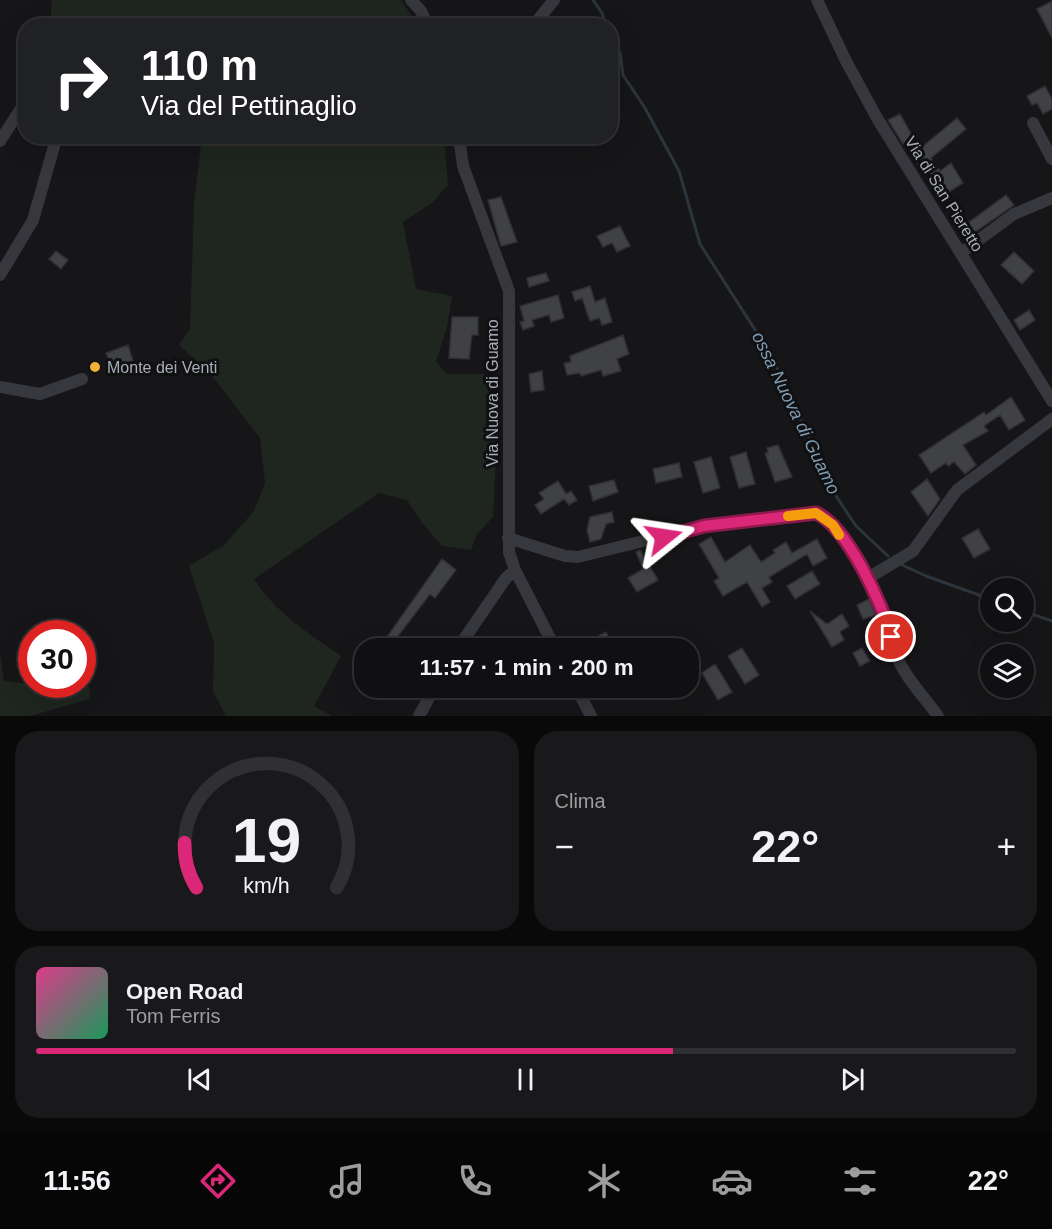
<!DOCTYPE html>
<html lang="it">
<meta charset="utf-8">
<style>
:root{--surface:#101012;--page:#19191b;--text:#f1f3f6;--muted:#9c9d9f;--line:#303032;--accent:#db2777}
body{margin:0;font-family:Helvetica,sans-serif;background:var(--page);color:var(--text);height:100vh;display:flex;flex-direction:column;font-size:22px;white-space:nowrap}
*{box-sizing:border-box;margin:0}
p{font-size:20px;color:var(--muted)}
.icon{flex:none;width:33px;height:33px;fill:none;stroke:currentColor;stroke-width:2;stroke-linecap:round;stroke-linejoin:round}
.map{position:relative;height:716px;overflow:hidden}
.drawer{display:flex;flex-direction:column;gap:15px;padding:15px;background:#09090a;flex:1}
.drawer>*{flex:none}
.guide{position:absolute;left:18px;top:18px;width:600px;height:126px;border-radius:24px;box-shadow:0 6px 24px #0002,0 0 0 2px var(--line);background:#202124;color:#fff;overflow:hidden}
.controls{position:absolute;left:980px;top:578px;display:grid;gap:12px}
.controls a{display:grid;place-items:center;width:54px;height:54px;border-radius:50%;background:var(--surface);box-shadow:0 6px 24px #0002,0 0 0 2px var(--line);font-size:30px}
.speed{position:absolute;left:18px;top:620px;display:flex;gap:12px;font-size:30px;font-weight:700;text-align:center}
.speed>*{display:grid;place-content:center;width:78px;height:78px;border-radius:50%;background:var(--surface);box-shadow:0 6px 24px #0002,0 0 0 2px var(--line);line-height:1}
.speed .limit{border:9px solid #d22;background:#fff;color:#111}
.pin{position:absolute;display:grid;place-items:center;width:51px;height:51px;color:#fff;margin:-26px;border:3px solid #fff;border-radius:50%;box-shadow:0 2px 6px #0007}
.me{position:absolute;width:66px;margin:-33px;rotate:75deg;stroke-linejoin:round;filter:drop-shadow(0 0 4px #0008)}
.turn{display:flex;align-items:center;gap:21px;height:126px;padding:0 24px;font-size:27px}
.turn .icon{width:78px;height:78px;stroke-width:2.5}
.turn b{display:block;font-size:42px;line-height:51px}
.big{font-size:45px;font-weight:600;line-height:1.1}
.drawer .card{flex:1;display:flex;flex-direction:column;justify-content:center;gap:9px;min-width:0;padding:0 21px;border-radius:24px;background:var(--page)}
.drawer .dial{align-items:center;gap:0}
.dial svg{height:156px;overflow:visible;fill:none;stroke:var(--line);stroke-width:7;stroke-linecap:round;text-anchor:middle}
.dial text{fill:var(--text);stroke:none}
.song{display:flex;align-items:center;gap:18px}
.cover{width:72px;height:72px;border-radius:9px;background:linear-gradient(135deg,hsl(330 70% 55%),hsl(150 70% 35%))}
.played{height:6px;border-radius:3px;background:linear-gradient(90deg,var(--accent) 65%,var(--line) 65%)}
.keys{display:flex;justify-content:space-around;direction:ltr}
.heat{display:flex;justify-content:space-between;align-items:center;font-size:33px;direction:ltr}
.drawer .tiles{flex:1;display:grid;gap:15px;grid-template-columns:1fr 1fr}
.card:last-child{grid-column:span 2}
.trip{position:absolute;left:354px;top:638px;width:345px;height:60px;border-radius:24px;background:var(--surface);box-shadow:0 6px 24px #0002,0 0 0 2px var(--line);font-weight:600;line-height:60px;text-align:center}
.tabs{display:flex;height:96px;justify-content:space-around;align-items:center;background:#060607;color:var(--muted)}
.tabs .icon{width:42px;height:42px}
.tabs .on{color:var(--accent)}
.tabs b{font-size:27px;color:var(--text)}
.map>svg:first-child{display:block}
</style>
<div class="map">
<svg width="1052" height="716" viewBox="0 0 1052 716">
<rect width="100%" height="100%" fill="#161618"/>
<!-- green -->
<path fill="#1e261f" d="M52 0H401L418 25H50Z
M202 137H444L448 185 432 203 403 222 416 289 452 296 447 327 436 362 447 374H485L497 434 493 517 477 534 471 550 442 546 422 523 407 500 379 493 254 579C276 613 308 633 341 656L314 706 332 716H226L213 691 214 643 189 566 224 545 254 511 265 483 260 438 209 372 179 345 190 329 194 203Z
M0 654 4 681 32 684H82L83 680 90 688 89 699 30 716H0Z"/>
<g fill="none" stroke-linecap="round" stroke-linejoin="round">
<!-- stream -->
<path stroke="#2c353c" stroke-width="3" d="M593 0 602 13 606 26
M610 36 620 53 623 75 645 108 679 171 700 244 770 353 834 493 856 526 888 556
M610 55 620 53
M900 564 926 576 990 599
M1023 611 1052 621"/>
</g>
<!-- building -->
<path fill="#404145" stroke="#303034" stroke-width="1.5" d="M1052 1V38L1037 9Z
M1045 86 1052 99V109L1043 114 1037 103 1032 105 1027 96Z
M900 114 914 139 903 144 888 120Z
M957 118 966 129 931 158 940 171 951 163 963 183 944 195 923 165 920 167 911 156Z
M1006 195 1014 205 975 232 968 223Z
M501 197 517 242 501 246 488 200Z
M620 226 630 246 617 252 612 243 603 247 597 236Z
M56 251 68 260 61 269 49 259Z
M1014 252 1034 271 1022 284 1001 265Z
M546 273 549 281 529 287 527 278Z
M590 286 595 302 605 298 612 322 602 325 599 318 590 321 582 298 575 301 572 292Z
M558 295 564 318 551 322 549 315 532 320 534 326 523 330 520 322 524 321 520 306Z
M1029 310 1035 320 1020 330 1014 320Z
M452 317H478V335H472L469 359 449 358Z
M623 335 629 354 617 359 621 371 603 376 601 370 581 376 580 373 567 375 564 363 571 362 570 356Z
M128 345 133 361 112 369 106 353Z
M542 371 544 390 531 392 529 374Z
M1011 397 1025 420 1009 430 1000 415 984 426 988 431 963 445 976 465 965 474 954 462 948 466 946 463 931 473 919 455 984 412 986 415Z
M778 445 792 477 775 482 765 453H768L767 448Z
M746 452 755 484 739 488 730 457Z
M711 457 720 488 703 493 694 462Z
M679 463 682 477 656 483 653 469Z
M927 479 940 499 928 516 911 492Z
M614 480 618 492 593 501 589 486Z
M558 481 566 494 571 491 577 500 569 505 564 499 541 514 535 505 544 499 539 493Z
M612 512 614 522 606 524 601 539 590 542 587 530 590 517Z
M978 529 990 549 974 558 962 538Z
M711 537 725 562 750 545 761 562 775 553 773 550 786 542 792 553 817 539 827 558 813 566 807 554 769 577 772 582 762 588 770 602 762 607 747 582 723 596 714 581 719 578 699 544Z
M640 550 658 580 637 592 628 578 643 569 636 552Z
M442 559 456 570 435 598 430 594 389 648 382 644Z
M812 571 820 584 795 599 787 586Z
M869 599 876 615 863 619 857 605Z
M810 611 827 624 842 614 849 626 840 632 844 640 832 647Z
M606 632 615 648H593L590 640Z
M882 638 886 653 879 656 873 642Z
M742 648 759 675 745 684 728 656Z
M862 648 870 661 860 666 853 653Z
M715 664 732 692 718 700 702 673Z"/>
<g fill="none" stroke-linecap="round" stroke-linejoin="round">
<!-- minor -->
<path stroke="#37383d" stroke-width="12" d="M411 0 421 11 428 26
M817 0 846 61 877 118 1052 401
M533 26 554 0
M1033 123 1052 159
M459 136 463 166 509 291V552L515 570 555 648
M0 141 26 101
M961 253 1014 214 1052 198
M0 275 33 220 57 136
M0 387 40 394 82 379
M508 538 565 556 578 557 704 526 816 513C842 523 873 584 883 610 889 625 890 641 896 655 905 677 924 697 938 716
M868 578 913 551 957 490 1052 419
M458 648 506 578 515 570
M576 687 591 716
M419 716 435 687"/>
</g>
<g fill="none" stroke-linecap="round" stroke-linejoin="round">
<!-- route casing -->
<g stroke="#8e194d" stroke-width="15">
<path id="route" d="M664 537 704 526 816 513C847 526 883 605 891 637"/>
</g>
<!-- route -->
<use href="#route" stroke="#db2777" stroke-width="10"/>
<!-- slow -->
<path stroke="#f59e0b" stroke-width="10" d="M788 516 816 513 833 525 839 535"/>
</g>
<!-- markers -->
<circle fill="#f2b134" stroke="#111113" stroke-width="2" cx="95" cy="367" r="6"/>
<g text-anchor="middle" dominant-baseline="central" stroke-width="6" stroke-linejoin="round" paint-order="stroke">
<!-- street labels -->
<g font-size="16" fill="#a8adb8" stroke="#111113">
<text transform="translate(944 194) rotate(58)">Via di San Pieretto</text>
<text transform="translate(492 393) rotate(-90)">Via Nuova di Guamo</text>
</g>
<!-- poi labels -->
<g font-size="16" fill="#a8adb8" stroke="#111113" text-anchor="start">
<text x="107" y="367">Monte dei Venti</text>
</g>
<!-- water labels -->
<g font-size="18" font-style="italic" fill="#7f9bb3" stroke="#111113">
<text transform="translate(796 413) rotate(64)">ossa Nuova di Guamo</text>
</g>
</g>
</svg>
<div class="controls">
<a><svg class="icon" aria-label="search" viewBox="0 0 24 24"><circle cx="10" cy="10" r="6"/><path d="M15 15l6 6"/></svg></a>
<a><svg class="icon" aria-label="layers" viewBox="0 0 24 24"><path d="M12 4l9 5-9 5-9-5zM3 14l9 5 9-5"/></svg></a>
</div>
<div class="speed"><div class="limit">30</div></div>
<div class="pin" style="left:891px;top:637px;background:#d93025"><svg class="icon" aria-label="arrive" viewBox="0 0 24 24"><path d="M6 21V4h12l-3 4 3 4H6"/></svg></div>
<svg class="me" style="left:664px;top:537px" viewBox="-20 -20 40 40"><path d="M0-17L14 15 0 8-14 15z" fill="#db2777" stroke="#fff" stroke-width="4"/></svg>
<div class="trip">11:57 · 1 min · 200 m</div>
<div class="guide">
<div class="turn"><svg class="icon" aria-label="right" viewBox="0 0 24 24"><path d="M7 20v-9h11M14 6l5 5-5 5"/></svg><div><b>110 m</b>Via del Pettinaglio</div></div>
</div>
</div>
<section class="drawer">
<div class="tiles">
<div class="card dial"><svg viewBox="0 0 100 80">
<path d="M14 69A42 42 0 1 1 86 69"/>
<path d="M14 69A42 42 0 0 1 8 46" stroke="#db2777"/>
<text x="50" y="56" font-size="32" font-weight="700">19</text>
<text x="50" y="72" font-size="11">km/h</text>
</svg></div>
<div class="card"><p>Clima</p>
<div class="heat"><a>−</a><b class="big">22°</b><a>+</a></div>
</div>
<div class="card">
<div class="song"><i class="cover"></i><div><b>Open Road</b><p>Tom Ferris</p></div></div>
<div class="played"></div>
<div class="keys"><svg class="icon" aria-label="previous" viewBox="0 0 24 24"><path d="M18 5L8 12l10 7zM5 5v14"/></svg><svg class="icon" aria-label="pause" viewBox="0 0 24 24"><path d="M8 5v14M16 5v14"/></svg><svg class="icon" aria-label="next" viewBox="0 0 24 24"><path d="M6 5l10 7-10 7zM19 5v14"/></svg></div>
</div>
</div>
</section>
<nav class="tabs">
<b>11:56</b>
<svg class="icon on" aria-label="directions" viewBox="0 0 24 24"><path d="M12 3l9 9-9 9-9-9zM9 14v-3h6M13 9l2 2-2 2"/></svg>
<svg class="icon" aria-label="music" viewBox="0 0 24 24"><path d="M9 18V5l10-2v13"/><circle cx="6" cy="18" r="3"/><circle cx="16" cy="16" r="3"/></svg>
<svg class="icon" aria-label="phone" viewBox="0 0 24 24"><path d="M5 4h4l2 5-3 2q2 4 5 5l2-3 5 2v4C11 20 4 13 5 4z"/></svg>
<svg class="icon" aria-label="climate" viewBox="0 0 24 24"><path d="M12 3v18M4 7l16 10M4 17L20 7"/></svg>
<svg class="icon" aria-label="car" viewBox="0 0 24 24"><path d="M5 17H2v-5l4-1 3-4h7l3 4 3 1v5h-3M9 17h6M6 11h13"/><circle cx="7" cy="17" r="2"/><circle cx="17" cy="17" r="2"/></svg>
<svg class="icon" aria-label="filters" viewBox="0 0 24 24"><path d="M4 7h16M4 17h16"/><circle cx="9" cy="7" r="2"/><circle cx="15" cy="17" r="2"/></svg>
<b>22°</b>
</nav>
